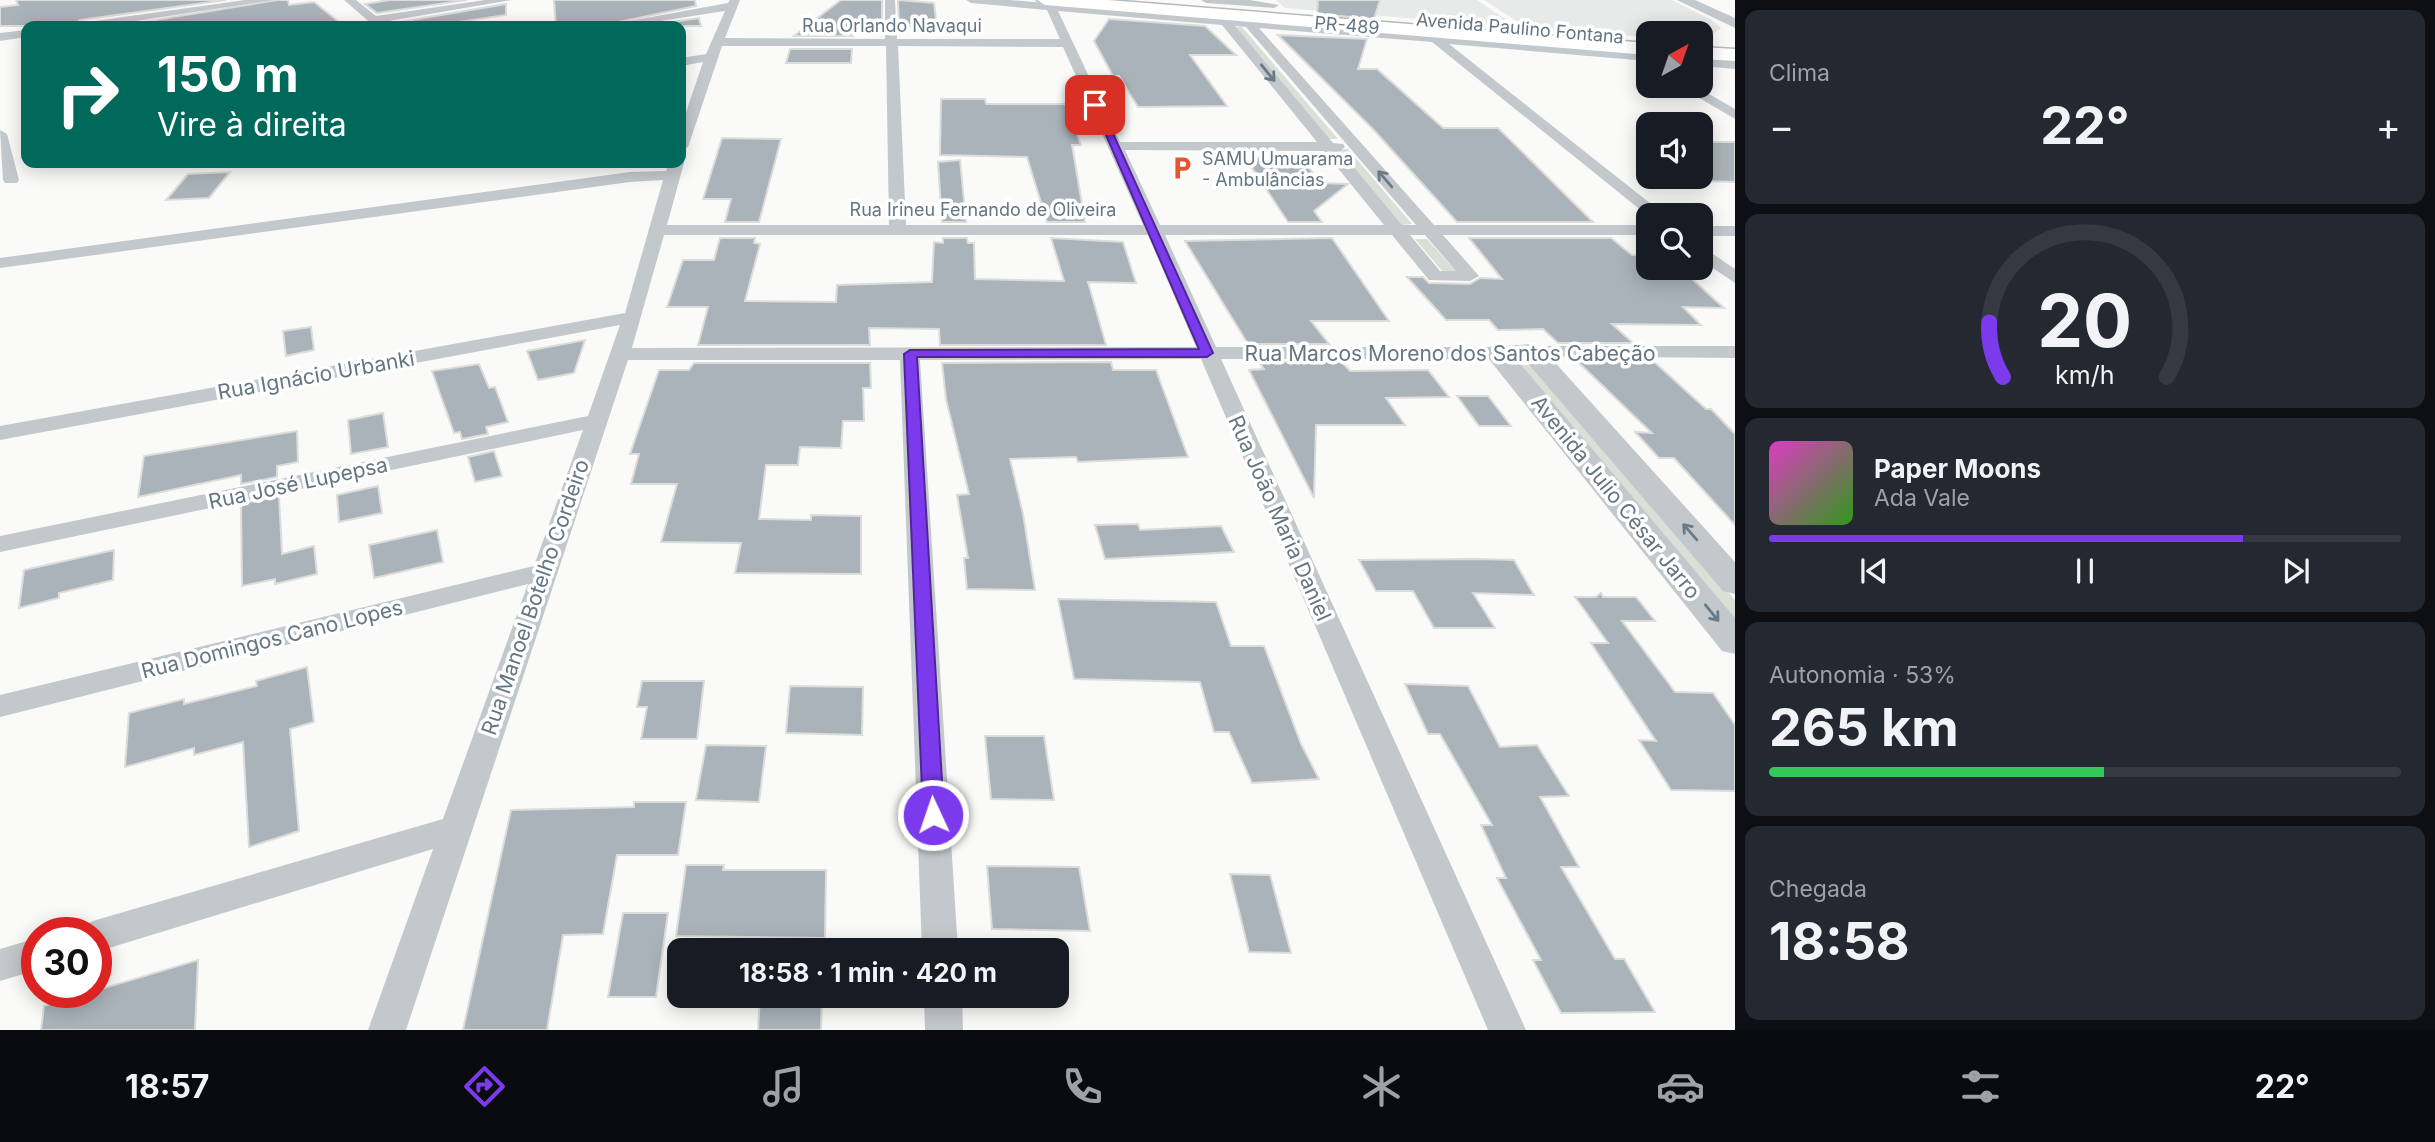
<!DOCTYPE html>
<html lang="pt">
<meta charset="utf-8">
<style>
:root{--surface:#171b24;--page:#242831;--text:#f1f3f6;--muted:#9ea1a6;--line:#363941;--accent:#7c3aed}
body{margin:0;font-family:Inter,sans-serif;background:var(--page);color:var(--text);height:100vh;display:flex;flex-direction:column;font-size:26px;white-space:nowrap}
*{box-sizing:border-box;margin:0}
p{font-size:23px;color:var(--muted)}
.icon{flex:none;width:38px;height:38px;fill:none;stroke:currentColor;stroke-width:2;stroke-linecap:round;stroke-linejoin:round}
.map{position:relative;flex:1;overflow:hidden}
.panel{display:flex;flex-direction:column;gap:10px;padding:10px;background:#0d0f14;width:700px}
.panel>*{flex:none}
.banner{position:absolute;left:21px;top:21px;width:665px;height:147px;border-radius:14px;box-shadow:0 4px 18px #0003;background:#00695c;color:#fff;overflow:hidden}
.needle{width:46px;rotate:40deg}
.controls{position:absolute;left:1636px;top:21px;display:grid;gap:14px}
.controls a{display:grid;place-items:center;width:77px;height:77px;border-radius:14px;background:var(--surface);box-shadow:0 4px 18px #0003;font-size:35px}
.speed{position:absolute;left:21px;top:917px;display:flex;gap:14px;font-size:35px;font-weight:700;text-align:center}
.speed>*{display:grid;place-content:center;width:91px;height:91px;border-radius:50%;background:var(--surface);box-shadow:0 4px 18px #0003;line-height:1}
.speed .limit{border:10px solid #d22;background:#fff;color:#111}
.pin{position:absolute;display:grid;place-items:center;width:60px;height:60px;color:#fff;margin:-30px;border-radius:14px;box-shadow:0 4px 10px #0006}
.me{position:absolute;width:77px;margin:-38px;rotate:357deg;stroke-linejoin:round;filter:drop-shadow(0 0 5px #0008)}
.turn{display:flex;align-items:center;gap:24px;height:147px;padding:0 21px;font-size:32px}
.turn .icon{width:91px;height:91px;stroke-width:2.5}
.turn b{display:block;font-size:49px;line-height:60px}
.big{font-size:52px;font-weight:700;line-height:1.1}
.panel .tile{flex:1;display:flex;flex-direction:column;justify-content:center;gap:10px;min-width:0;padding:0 24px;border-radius:14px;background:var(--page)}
.panel .dial{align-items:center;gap:0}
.dial svg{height:182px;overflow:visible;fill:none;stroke:var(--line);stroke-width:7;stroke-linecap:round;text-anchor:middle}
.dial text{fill:var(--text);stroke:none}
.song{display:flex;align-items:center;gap:21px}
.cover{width:84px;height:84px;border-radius:10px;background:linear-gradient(135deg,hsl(310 70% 55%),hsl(110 70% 35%))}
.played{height:7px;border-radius:4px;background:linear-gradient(90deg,var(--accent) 75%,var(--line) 75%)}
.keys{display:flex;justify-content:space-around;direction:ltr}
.heat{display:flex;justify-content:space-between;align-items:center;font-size:38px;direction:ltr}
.charge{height:10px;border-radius:5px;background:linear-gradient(90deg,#34c759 53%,var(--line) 0)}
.trip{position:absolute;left:667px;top:938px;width:402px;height:70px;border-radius:14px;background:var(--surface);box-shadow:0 4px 18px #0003;font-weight:700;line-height:70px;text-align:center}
.dock{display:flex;height:112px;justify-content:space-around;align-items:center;background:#090b0e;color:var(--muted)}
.dock .icon{width:49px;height:49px}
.dock .on{color:var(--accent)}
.dock b{font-size:32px;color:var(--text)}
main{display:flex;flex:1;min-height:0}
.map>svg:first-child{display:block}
</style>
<main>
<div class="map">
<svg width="1735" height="1030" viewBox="0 0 1735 1030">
<rect width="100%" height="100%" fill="#fafaf8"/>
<!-- built -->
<path fill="#e8e9e9" d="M1276 0H1477L1517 27 1285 8Z
M1484 0H1672L1712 20 1721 28 1713 34 1701 36V33H1648V37L1527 28Z"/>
<!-- green -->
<path fill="#dadfd7" d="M1234 27H1242L1338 139H1328Z
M1337 149H1348L1412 224 1400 225Z
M1415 239H1427L1456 271H1442Z
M1518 365H1532L1735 600V621Z"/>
<!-- building -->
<path fill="#aab3b9" stroke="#dcdcda" stroke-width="2" d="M16 0H226L80 20 72 26H0V7L18 5Z
M277 0H288L289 5 314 2 344 26H119Z
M390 0H467L377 13 365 4Z
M554 0H695L696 6 599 26H556Z
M841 0H882V28H871V34H853V36H794Z
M898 0 934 3 937 28H899Z
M1318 0H1380L1374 19 1317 14Z
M506 4V15L431 26H390L388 24Z
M699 18 701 26H644Z
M1109 19 1205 26 1236 55H1190L1227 106 1138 107 1119 76H1113L1094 41Z
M1278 35 1367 39 1358 69H1377L1443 128H1498L1593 222H1457L1372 128Z
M790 49H852L851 63H786Z
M941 99H985L986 104H1065L1081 145H1072L1085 222H1047L1027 157 940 155Z
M722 138 781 139 759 222H725L731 199H703Z
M1701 142H1735V182L1701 181Z
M1245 157H1301L1320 183 1348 184 1314 211 1322 222H1288Z
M960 160 966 222H942L938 162Z
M230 172 209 198 166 200 188 174Z
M720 238H755L754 243 760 244 745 301 836 302 837 285 932 282 934 242 943 243V238H967L968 243H974L975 279 1064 281 1051 238 1123 242 1136 283 1088 282 1106 345H940L939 329 869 328 870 345H698L708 307H667L683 260H714Z
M1332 238 1389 321H1311L1329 344H1248L1185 241Z
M1469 238H1611L1632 255 1648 256V268H1680L1724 308 1683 307 1701 325 1612 324 1633 343H1558L1543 329 1498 330 1489 320H1446L1407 277H1423L1429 283 1470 284 1480 278 1502 279Z
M311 327 314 350 286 356 283 331Z
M585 340 574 373 538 380 527 351Z
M1575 359 1652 360 1706 409H1711L1735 434V525L1674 458H1659L1635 432 1652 433Z
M1111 362 1113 370H1156L1188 457 1078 462 1076 457 1010 459 1023 514 1035 590 967 589 964 558H968L957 495 969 494 946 399 942 363Z
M1259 362H1342L1350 371 1428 370 1449 397 1386 398 1405 425H1316L1314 498 1249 370 1264 369Z
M694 363H870L871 388H863L864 421H843L841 448 800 447 798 465H766L759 519 811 520V515L861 516V574L735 573 741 543 661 542 677 484H631L639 454H630L659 370H689Z
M479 364 489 388 495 387 508 422 486 427 488 434 462 439 460 432 454 433 432 371Z
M1457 396H1488L1511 426H1479Z
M383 413 388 447 351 454 348 420Z
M297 431 298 462 277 466V477L241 484V475L138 497 144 456Z
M494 451 502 476 475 482 468 457Z
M378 486 382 513 339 522 337 495Z
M279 496 282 554 314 546 317 574 275 584V579L242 586 241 504Z
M1138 524 1140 530 1221 526 1234 552 1105 559 1095 525Z
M437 530 443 562 374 578 369 545Z
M114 550 113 580 59 593V598L19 608 24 570Z
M1478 559 1514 560 1534 595 1473 593 1495 628H1434L1413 591H1376L1359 560Z
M1601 593 1603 597H1636L1655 621H1622L1675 692 1713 693 1735 725V791L1671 790 1639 740 1656 741 1591 643H1608L1575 597H1596Z
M1058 599 1216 602 1231 646H1264L1301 744 1319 779 1252 783 1229 732H1214L1200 682 1074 679Z
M307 667 314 722 290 729 299 831 249 847 243 742 194 755V748L125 767 129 713 184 699V704L257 686 256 681Z
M642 681H704L697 739H641L647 707H637Z
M1405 684 1468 686 1500 747 1537 745 1569 796 1540 797 1579 867H1561L1615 959H1624L1655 1012 1561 1013 1533 960H1541L1497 878H1506L1481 825H1492L1440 734H1428Z
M790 686 863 687 862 735 786 733Z
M985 736H1044L1054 800 991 799Z
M706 745 766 746 759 802 696 800Z
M634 802H686L678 855H617L603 934 563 935 547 1030H463L511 810 634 807Z
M686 865H724L723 870H826L825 938 676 936Z
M987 866 1079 867 1090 931 992 929Z
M1230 874 1270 875 1291 953 1249 952Z
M623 913H668L656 997H608Z
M198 960 195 1030H41L44 1006Z
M760 996H822L821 1030H758Z"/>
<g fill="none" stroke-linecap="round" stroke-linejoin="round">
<!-- primary casing -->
<g stroke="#b5babe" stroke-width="3">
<path id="primary" d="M1037 0H1108L1648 43V55L1045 5Z
M1701 47 1735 49V61L1701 59Z"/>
</g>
<!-- minor -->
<path fill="#c3c8cc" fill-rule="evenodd" d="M245 0H274L103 26H74L80 23Z
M344 0H356L376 16 485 0H512L383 22 387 26H374Z
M730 0H740L725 38 885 39V0H895L897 39H1060L1047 10 971 3 966 0H1010L1648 53V61L1449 44 1665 215 1648 216 1432 42 1259 28 1434 225H1648V235H1443L1479 276 1470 281 1429 280 1392 235H1165L1216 347H1497L1507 353 1497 359H1221L1526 1030H1488L1201 359 920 360 958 950H922L900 360H628L406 1030H368L433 849 96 952V933H80L83 925 96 920 443 819 528 584 0 717V695L534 566 583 430 0 552V536L588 416 620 325 0 440V426L625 313 663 180 630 182 0 268V258L630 172 666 171 669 163H681V160L684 163 667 225H889L886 46H722L688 147 681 151V127L703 62 681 66V58L706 54 725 11 628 26H602L728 3ZM1058 11 1222 25 1317 142H1120ZM1235 26 1246 27 1416 225H1402L1340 151 1345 147 1343 144 1333 143ZM898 46 1063 47 1143 225H906ZM1125 150 1324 151 1384 225H1160ZM664 235H1148L1196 347 632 348ZM1410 235H1425L1456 271H1440Z
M1201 0H1250L1279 5 1274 8 1206 3Z
M26 30V37L0 41V33Z
M1701 58 1735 61V69L1701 66Z
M1679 86H1695L1735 109V119Z
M0 130 7 134 19 180 17 183H5L3 180Z
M1701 226H1735V236H1701Z
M1701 246 1735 269V283L1701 260Z
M1532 346H1735V358L1525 356 1522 352Z
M37 938V970L0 981V949Z
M924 996H962L963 1030H925Z"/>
<!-- tertiary -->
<path fill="#c3c8cc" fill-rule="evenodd" d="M1677 0H1695L1735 18V28Z
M1532 344 1541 347 1735 562V594L1723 591 1525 360H1517L1735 618V654L1722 651 1484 353 1488 347Z"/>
<!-- primary -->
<use href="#primary" fill="#fff" fill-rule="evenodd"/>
</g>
<!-- one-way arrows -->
<defs><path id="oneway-shaft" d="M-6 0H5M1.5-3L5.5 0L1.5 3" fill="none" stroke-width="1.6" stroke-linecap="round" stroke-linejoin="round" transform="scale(1.75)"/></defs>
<g stroke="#6a7a87">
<use href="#oneway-shaft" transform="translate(1268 73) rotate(51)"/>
<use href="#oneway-shaft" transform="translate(1385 179) rotate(-131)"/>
<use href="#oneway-shaft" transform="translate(1690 532) rotate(-131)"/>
<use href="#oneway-shaft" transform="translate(1712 613) rotate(51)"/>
</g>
<!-- route -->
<path fill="#7c3aed" stroke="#51269a" stroke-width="2" d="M1092 103 1100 105 1213 353 1207 357H917L944 815 941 821 933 823 926 821 923 815 904 354 910 350 1199 349Z"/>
<!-- icons -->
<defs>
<g id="parking-bare" transform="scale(1.89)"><path d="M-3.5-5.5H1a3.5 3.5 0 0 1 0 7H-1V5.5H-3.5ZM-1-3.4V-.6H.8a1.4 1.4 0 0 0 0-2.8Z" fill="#e4572e" stroke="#fff" stroke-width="2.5" paint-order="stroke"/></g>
</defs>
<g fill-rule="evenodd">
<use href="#parking-bare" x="1182" y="168"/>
</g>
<g text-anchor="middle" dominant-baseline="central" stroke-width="7" stroke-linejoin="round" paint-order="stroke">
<!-- far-street labels -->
<g font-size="18" fill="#657683" stroke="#fff">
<text x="892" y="25">Rua Orlando Navaqui</text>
<text transform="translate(1347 25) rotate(5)">PR-489</text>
<text transform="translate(1520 28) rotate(5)">Avenida Paulino Fontana</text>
<text x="983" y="209">Rua Irineu Fernando de Oliveira</text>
</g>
<!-- far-poi labels -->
<g font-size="18" fill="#657683" stroke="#fff" text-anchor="start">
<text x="1202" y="158">SAMU Umuarama<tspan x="1202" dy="21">- Ambulâncias</tspan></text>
</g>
<!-- street labels -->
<g font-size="21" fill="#657683" stroke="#fff">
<text x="1450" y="353">Rua Marcos Moreno dos Santos Cabeção</text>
<text transform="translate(316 375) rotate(-10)">Rua Ignácio Urbanki</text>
<text transform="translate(298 483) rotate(-12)">Rua José Lupepsa</text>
<text transform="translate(1616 497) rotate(51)">Avenida Julio César Jarro</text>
<text transform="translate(1280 518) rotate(66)">Rua João Maria Daniel</text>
<text transform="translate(535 597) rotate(-71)">Rua Manoel Botelho Cordeiro</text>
<text transform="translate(272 639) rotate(-14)">Rua Domingos Cano Lopes</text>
</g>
</g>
</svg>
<div class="controls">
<a><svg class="needle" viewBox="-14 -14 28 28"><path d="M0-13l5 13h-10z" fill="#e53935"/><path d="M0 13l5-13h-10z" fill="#9ea1a6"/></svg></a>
<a><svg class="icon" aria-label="sound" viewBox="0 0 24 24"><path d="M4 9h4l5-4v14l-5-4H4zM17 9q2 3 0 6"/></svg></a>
<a><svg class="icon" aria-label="search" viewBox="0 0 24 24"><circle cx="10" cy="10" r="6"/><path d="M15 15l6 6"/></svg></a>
</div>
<div class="speed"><div class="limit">30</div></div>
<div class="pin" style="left:1095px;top:105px;background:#d93025"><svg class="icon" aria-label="arrive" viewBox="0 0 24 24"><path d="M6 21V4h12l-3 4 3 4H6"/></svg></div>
<svg class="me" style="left:933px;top:815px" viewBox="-20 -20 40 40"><circle r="17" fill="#7c3aed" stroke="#fff" stroke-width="3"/><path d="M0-11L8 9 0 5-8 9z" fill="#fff"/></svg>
<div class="trip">18:58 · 1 min · 420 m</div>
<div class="banner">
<div class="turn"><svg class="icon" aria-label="right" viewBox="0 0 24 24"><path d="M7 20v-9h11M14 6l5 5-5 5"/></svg><div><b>150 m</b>Vire à direita</div></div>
</div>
</div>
<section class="panel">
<div class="tile"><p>Clima</p>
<div class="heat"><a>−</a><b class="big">22°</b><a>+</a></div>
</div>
<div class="tile dial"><svg viewBox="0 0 100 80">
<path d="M14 69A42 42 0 1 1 86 69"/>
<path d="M14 69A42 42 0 0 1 8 45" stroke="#7c3aed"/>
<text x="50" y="56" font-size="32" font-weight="700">20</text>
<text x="50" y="72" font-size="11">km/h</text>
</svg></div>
<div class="tile">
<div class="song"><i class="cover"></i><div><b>Paper Moons</b><p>Ada Vale</p></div></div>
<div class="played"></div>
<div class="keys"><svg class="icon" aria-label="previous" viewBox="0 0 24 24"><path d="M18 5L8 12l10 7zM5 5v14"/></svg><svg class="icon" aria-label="pause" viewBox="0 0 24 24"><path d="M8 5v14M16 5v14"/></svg><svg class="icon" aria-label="next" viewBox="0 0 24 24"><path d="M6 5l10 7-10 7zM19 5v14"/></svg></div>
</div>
<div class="tile"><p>Autonomia · 53%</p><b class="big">265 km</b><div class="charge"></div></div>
<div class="tile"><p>Chegada</p><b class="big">18:58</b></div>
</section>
</main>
<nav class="dock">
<b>18:57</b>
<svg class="icon on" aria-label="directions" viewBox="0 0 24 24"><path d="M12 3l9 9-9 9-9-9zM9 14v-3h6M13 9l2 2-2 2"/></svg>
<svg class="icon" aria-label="music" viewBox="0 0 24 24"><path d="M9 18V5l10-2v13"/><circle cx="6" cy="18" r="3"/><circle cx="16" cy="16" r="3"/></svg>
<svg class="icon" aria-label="phone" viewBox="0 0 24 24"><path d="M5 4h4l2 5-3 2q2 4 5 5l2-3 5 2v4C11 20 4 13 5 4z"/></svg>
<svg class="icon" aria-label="climate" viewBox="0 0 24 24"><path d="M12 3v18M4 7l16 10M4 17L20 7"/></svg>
<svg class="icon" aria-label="car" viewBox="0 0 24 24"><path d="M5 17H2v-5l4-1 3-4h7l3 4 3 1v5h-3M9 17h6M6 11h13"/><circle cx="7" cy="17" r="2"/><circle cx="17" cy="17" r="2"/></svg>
<svg class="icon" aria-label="filters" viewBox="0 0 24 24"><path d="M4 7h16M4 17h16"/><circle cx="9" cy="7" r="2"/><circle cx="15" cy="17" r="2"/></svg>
<b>22°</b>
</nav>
